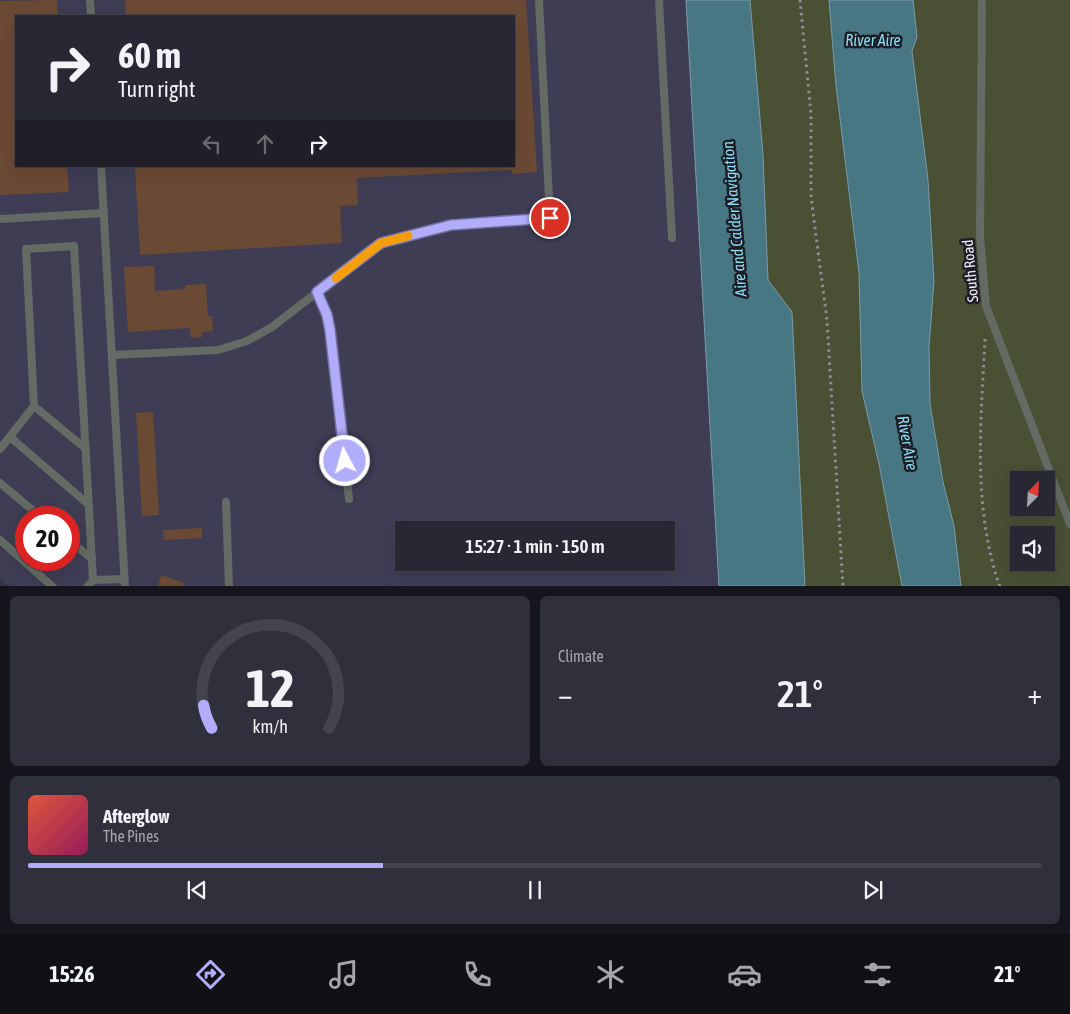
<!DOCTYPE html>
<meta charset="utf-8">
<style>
:root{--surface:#282734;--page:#302f3c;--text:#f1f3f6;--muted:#a5a5ac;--line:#44444f;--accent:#b1adfa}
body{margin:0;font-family:"Asap Condensed",sans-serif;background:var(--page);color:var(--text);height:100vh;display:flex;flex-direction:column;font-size:19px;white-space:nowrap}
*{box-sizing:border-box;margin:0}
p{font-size:16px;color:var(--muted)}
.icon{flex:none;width:28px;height:28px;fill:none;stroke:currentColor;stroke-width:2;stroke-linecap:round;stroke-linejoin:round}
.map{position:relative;height:586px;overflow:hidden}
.panel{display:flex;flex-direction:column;gap:10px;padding:10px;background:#16151d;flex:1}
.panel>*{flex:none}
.hud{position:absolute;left:15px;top:15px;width:500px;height:152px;border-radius:0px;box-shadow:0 5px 20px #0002,0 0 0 1px var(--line);background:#282734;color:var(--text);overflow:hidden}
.needle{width:32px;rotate:24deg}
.fabs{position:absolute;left:1010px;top:471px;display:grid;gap:10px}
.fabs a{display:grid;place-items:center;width:45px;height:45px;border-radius:0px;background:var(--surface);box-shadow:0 5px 20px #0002,0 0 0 1px var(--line);font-size:25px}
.speed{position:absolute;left:15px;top:506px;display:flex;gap:10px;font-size:25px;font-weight:700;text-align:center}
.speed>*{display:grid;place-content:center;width:65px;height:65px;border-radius:50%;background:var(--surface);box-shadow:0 5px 20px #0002,0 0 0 1px var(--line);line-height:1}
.speed .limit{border:8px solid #d22;background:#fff;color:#111}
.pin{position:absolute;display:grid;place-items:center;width:42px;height:42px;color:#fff;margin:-21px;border:2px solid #fff;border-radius:50%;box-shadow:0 1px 5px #0007}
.me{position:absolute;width:55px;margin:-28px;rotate:354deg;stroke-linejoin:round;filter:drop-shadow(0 0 4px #0008)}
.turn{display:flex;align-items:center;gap:18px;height:105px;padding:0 20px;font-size:22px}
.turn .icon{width:65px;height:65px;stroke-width:2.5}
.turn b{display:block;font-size:35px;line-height:42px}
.lanes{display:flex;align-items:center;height:48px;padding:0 20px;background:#0003;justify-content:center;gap:25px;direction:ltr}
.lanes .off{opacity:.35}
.big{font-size:38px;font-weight:600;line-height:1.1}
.panel .card{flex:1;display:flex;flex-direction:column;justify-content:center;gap:8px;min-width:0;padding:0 18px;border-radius:8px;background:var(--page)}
.panel .dial{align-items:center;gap:0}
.dial svg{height:130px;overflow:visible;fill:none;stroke:var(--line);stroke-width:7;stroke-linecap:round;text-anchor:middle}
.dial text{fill:var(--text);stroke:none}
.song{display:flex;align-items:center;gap:15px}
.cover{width:60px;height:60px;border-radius:8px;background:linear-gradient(135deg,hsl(10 70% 55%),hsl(330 70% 35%))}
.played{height:5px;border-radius:2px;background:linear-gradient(90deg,var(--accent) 35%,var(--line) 35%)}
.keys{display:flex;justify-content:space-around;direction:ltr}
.heat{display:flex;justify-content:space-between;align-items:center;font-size:28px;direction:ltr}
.panel .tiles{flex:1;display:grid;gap:10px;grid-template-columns:1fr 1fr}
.card:last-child{grid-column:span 2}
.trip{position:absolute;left:395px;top:521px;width:280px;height:50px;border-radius:0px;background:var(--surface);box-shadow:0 5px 20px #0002,0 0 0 1px var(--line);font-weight:600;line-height:50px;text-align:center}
.menu{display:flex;height:80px;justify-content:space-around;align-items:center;background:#101015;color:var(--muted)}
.menu .icon{width:35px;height:35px}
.menu .active{color:var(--accent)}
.menu b{font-size:22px;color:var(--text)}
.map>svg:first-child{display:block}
</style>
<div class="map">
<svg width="1070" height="587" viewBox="0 0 1070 587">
<rect width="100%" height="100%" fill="#353445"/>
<!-- built -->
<path fill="#3e3d54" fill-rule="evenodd" d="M0 0H686L719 586 10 587 0 578ZM16 16H514V166H16ZM26 518H69V560H26ZM404 530H666V562H404Z"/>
<!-- green -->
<path fill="#4a5034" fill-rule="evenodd" d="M750 0H829L836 86 859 273 862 391 879 464 902 586H805L792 313 768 280 763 155Z
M913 0H1070V586L961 587 960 584 954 526 943 482 930 404 929 347 912 51 917 37ZM1019 480H1046V508H1019ZM1019 535H1046V562H1019Z"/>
<!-- water -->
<path fill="#487784" stroke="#7b9ca8" d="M686 0H750L763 155 768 280 792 312 805 586H719Z
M829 0H913L917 37 912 51 928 180 934 281 929 347 930 404 943 482 954 526 961 586H902L879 464 862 391 859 273 836 86Z"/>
<!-- building -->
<path fill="#6b4a35" d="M57 0 58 16H16V166H67L69 192 0 195V1Z
M125 0H526L537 172 512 174V170L357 178 358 205 340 206 342 243 140 255 135 166H514V16H126Z
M154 266 155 291 185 289V285L206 284 208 316H212L213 331 202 332V337L191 338 190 328 128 332 124 267Z
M153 412 159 515 142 516 136 413Z
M202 528V538L164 540 163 530Z
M161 575 184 583 183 587H158Z"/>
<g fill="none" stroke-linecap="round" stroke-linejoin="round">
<!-- path -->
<path stroke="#8d8c9b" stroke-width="3" stroke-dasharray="2.5 4" stroke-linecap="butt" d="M800 0 811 114V197L827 320 843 587
M985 339C981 421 972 508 1000 587"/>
<!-- lane -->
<path stroke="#646b64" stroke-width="8" d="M90 0 91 16
M659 0 672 238
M982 0 980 237 986 306 1070 524
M101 166 125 587
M0 219 104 213
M317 292 327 315 330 330 349 499
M112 355 218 350 247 341 272 327 381 243 451 225 550 218 539 0
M34 406 86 449
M10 437 89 505
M0 449 34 406 26 249 74 246 93 580 87 587
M0 483 42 518
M226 502 229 587
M0 540 53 587
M69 540 92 559
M93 580 124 579"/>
</g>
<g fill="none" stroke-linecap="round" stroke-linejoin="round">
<!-- route casing -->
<g stroke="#7370a2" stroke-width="12">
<path id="route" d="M345 461 330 330 327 315 317 292 381 243 451 225 550 218"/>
</g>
<!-- route -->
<use href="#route" stroke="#b1adfa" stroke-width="9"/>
<!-- slow -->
<path stroke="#f59e0b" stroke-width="9" d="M336 278 381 243 408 236"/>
</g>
<g text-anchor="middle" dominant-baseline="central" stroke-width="5" stroke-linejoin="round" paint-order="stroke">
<!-- street labels -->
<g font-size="15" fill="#f1f1fc" stroke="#1d1d25">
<text transform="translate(970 271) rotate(-95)">South Road</text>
</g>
<!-- water labels -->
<g font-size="16" font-style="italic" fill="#8cddf5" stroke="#1d1d25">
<text x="873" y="40">River Aire</text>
<text transform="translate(734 219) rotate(-95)">Aire and Calder Navigation</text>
<text transform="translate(908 443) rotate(80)">River Aire</text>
</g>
</g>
</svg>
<div class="fabs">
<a><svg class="needle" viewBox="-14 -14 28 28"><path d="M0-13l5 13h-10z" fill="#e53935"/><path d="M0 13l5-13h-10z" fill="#a5a5ac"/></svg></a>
<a><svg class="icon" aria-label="sound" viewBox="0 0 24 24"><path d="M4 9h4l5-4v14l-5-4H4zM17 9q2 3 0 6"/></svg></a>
</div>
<div class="speed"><div class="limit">20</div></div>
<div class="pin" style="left:550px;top:218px;background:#d93025"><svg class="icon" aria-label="arrive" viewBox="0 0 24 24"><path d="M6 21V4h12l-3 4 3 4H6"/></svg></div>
<svg class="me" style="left:345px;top:461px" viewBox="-20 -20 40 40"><circle r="17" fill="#b1adfa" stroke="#fff" stroke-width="3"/><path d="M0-11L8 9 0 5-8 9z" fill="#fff"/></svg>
<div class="trip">15:27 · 1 min · 150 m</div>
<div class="hud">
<div class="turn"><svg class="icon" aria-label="right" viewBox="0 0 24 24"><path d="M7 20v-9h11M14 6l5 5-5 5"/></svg><div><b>60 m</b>Turn right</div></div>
<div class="lanes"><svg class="icon off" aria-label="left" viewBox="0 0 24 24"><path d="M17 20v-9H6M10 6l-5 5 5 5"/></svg><svg class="icon off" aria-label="ahead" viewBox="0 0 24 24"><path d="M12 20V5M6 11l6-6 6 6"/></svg><svg class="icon" aria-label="right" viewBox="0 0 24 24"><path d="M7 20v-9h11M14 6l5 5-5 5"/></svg></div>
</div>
</div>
<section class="panel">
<div class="tiles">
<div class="card dial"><svg viewBox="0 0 100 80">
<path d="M14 69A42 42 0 1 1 86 69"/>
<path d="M14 69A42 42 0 0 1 9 55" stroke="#b1adfa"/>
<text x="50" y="56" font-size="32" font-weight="700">12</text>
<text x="50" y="72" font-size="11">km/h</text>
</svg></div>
<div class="card"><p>Climate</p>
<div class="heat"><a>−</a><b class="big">21°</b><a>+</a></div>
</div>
<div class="card">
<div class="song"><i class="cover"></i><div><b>Afterglow</b><p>The Pines</p></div></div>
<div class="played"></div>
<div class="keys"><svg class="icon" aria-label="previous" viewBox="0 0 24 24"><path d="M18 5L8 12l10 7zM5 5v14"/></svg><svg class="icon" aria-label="pause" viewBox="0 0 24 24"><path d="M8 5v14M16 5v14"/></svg><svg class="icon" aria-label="next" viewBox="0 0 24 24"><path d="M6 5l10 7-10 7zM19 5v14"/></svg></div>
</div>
</div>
</section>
<nav class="menu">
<b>15:26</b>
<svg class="icon active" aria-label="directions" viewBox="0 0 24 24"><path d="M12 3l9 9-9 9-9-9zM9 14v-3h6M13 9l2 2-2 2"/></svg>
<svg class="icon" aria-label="music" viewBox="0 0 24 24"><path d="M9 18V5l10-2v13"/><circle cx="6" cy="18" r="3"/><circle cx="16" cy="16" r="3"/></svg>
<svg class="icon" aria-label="phone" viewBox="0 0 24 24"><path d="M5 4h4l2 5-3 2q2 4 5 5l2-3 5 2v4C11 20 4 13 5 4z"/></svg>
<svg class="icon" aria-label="climate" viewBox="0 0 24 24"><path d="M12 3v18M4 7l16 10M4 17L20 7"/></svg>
<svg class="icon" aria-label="car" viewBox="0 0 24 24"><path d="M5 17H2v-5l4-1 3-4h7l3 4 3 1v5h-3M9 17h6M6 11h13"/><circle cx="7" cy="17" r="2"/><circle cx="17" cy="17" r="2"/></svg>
<svg class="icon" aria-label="filters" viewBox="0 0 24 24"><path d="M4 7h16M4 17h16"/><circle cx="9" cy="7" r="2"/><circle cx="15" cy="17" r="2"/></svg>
<b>21°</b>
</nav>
